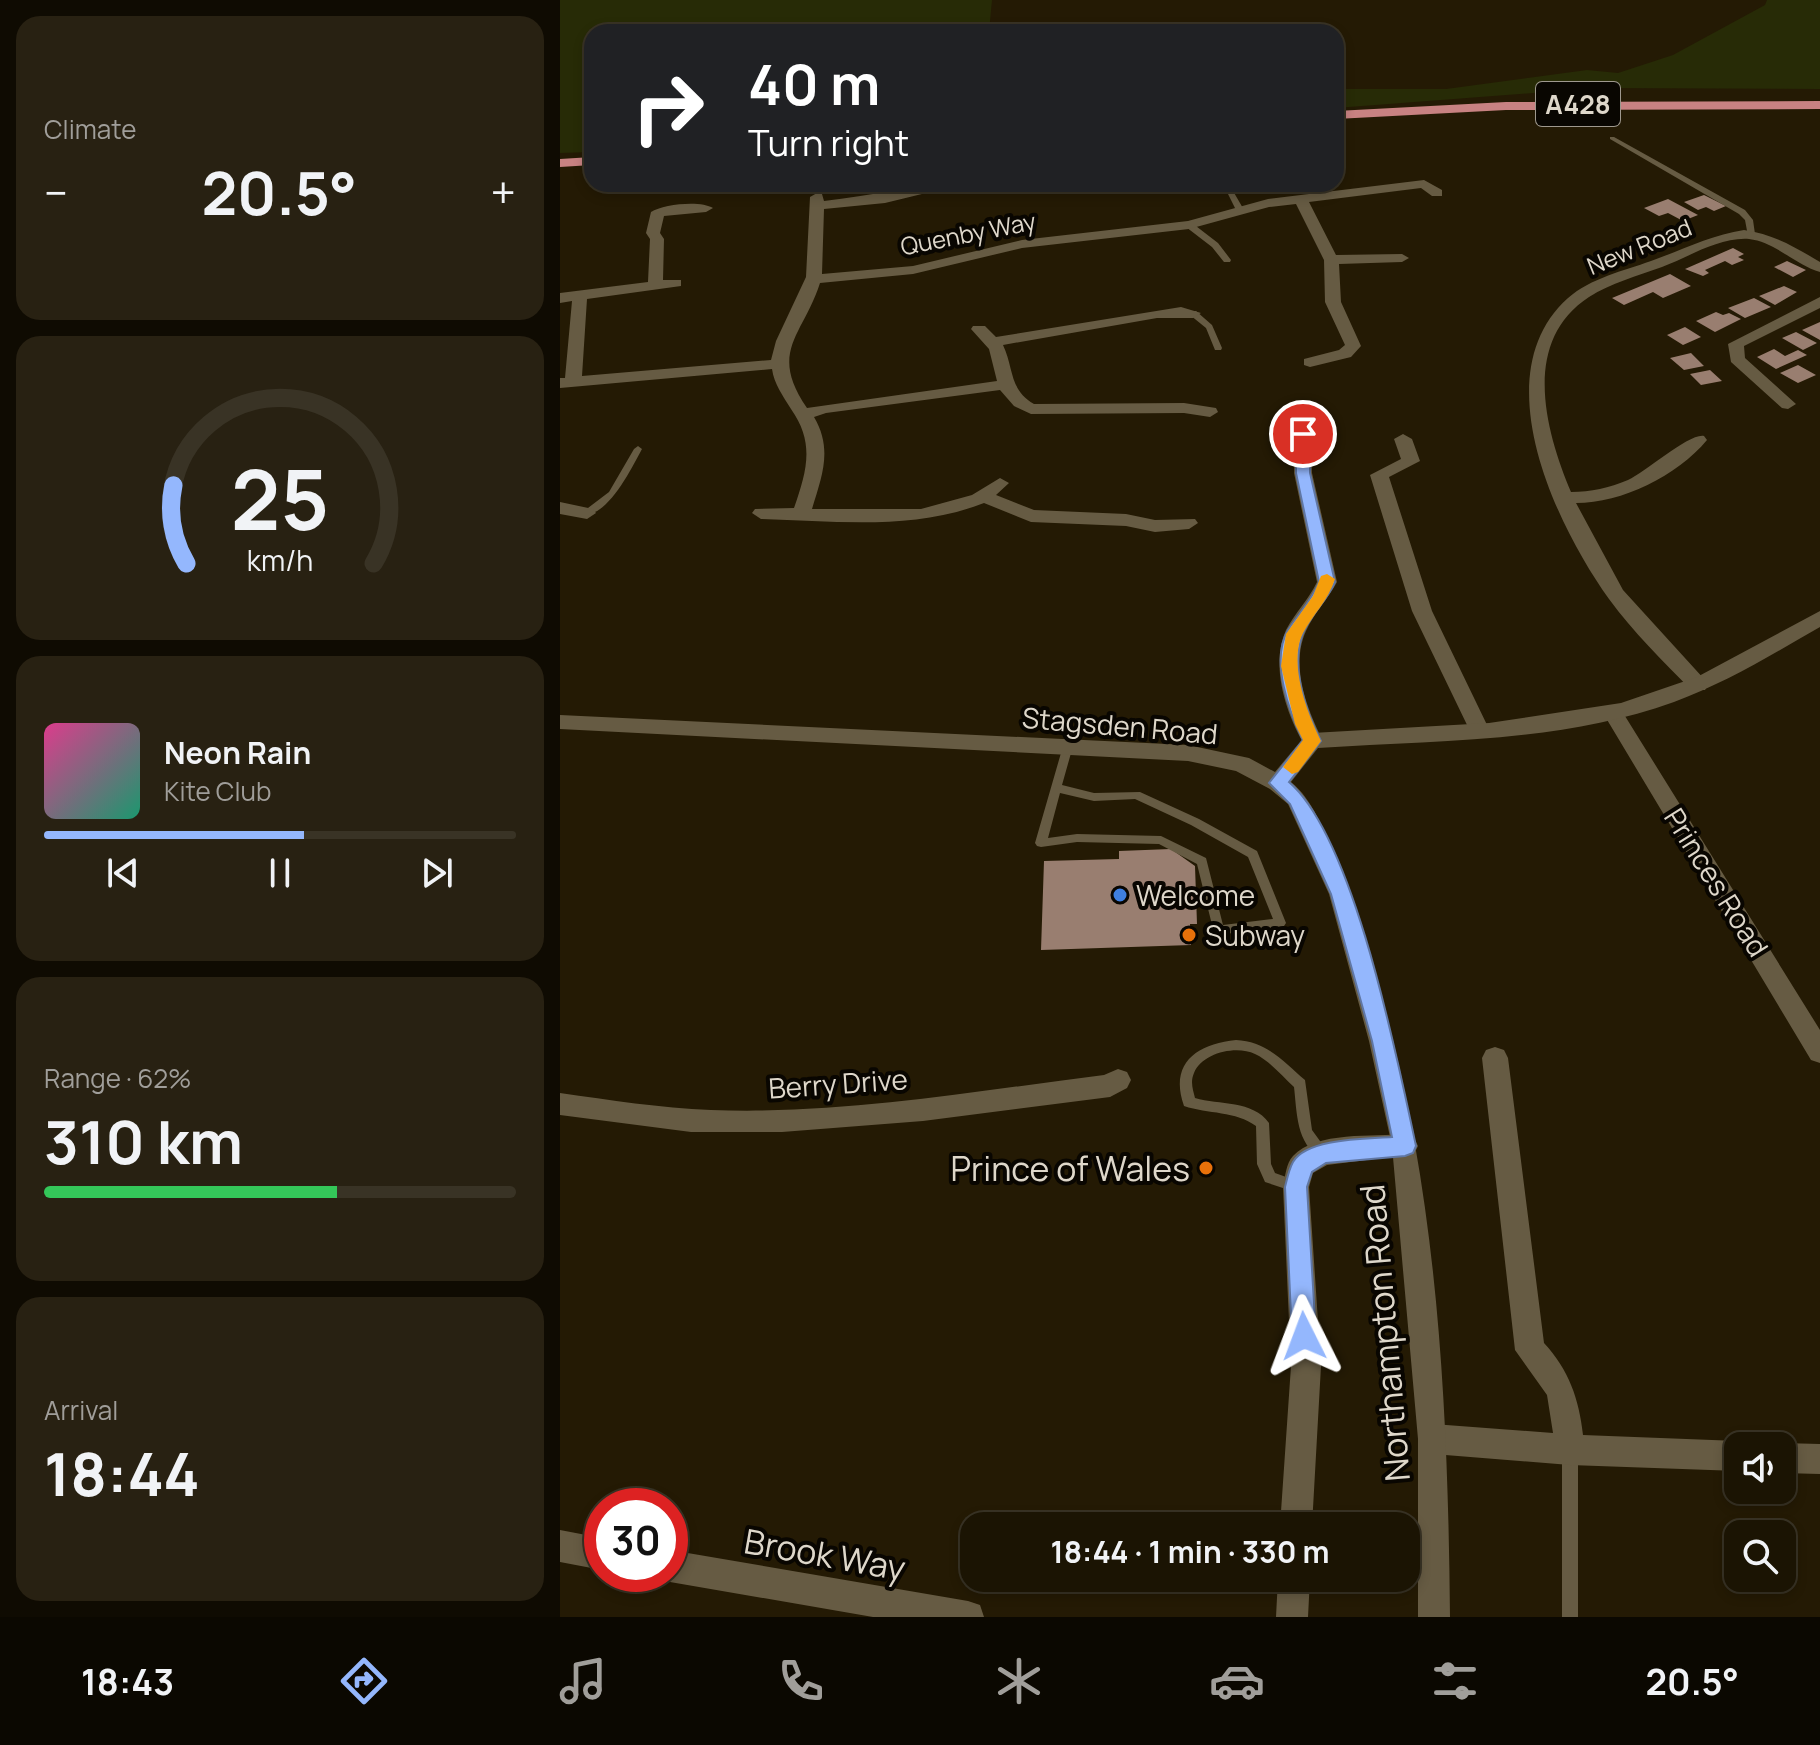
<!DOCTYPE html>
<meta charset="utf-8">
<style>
:root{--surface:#1b1403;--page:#282112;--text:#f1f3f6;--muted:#a09e9a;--line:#393325;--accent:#94b7fd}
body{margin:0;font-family:Manrope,sans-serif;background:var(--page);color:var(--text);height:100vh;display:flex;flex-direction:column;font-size:30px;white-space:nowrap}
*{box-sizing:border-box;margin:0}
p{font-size:26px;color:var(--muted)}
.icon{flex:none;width:44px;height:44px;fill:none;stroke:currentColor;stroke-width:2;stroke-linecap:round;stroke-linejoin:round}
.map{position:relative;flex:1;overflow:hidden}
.drawer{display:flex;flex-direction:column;gap:16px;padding:16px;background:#0f0b02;width:560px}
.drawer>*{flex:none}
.guide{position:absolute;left:24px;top:24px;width:760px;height:168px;border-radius:24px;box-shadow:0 4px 12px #0003,0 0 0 2px var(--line);background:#202124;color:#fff;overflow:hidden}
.controls{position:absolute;left:1164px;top:1432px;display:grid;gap:16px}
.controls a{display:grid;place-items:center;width:72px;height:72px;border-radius:16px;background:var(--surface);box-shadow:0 4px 12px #0003,0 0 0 2px var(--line);font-size:40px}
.speed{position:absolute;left:24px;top:1488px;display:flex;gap:16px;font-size:40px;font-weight:700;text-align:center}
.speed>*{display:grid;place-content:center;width:104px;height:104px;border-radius:50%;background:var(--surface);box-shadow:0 4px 12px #0003,0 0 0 2px var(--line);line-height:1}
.speed .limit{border:12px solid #d22;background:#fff;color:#111}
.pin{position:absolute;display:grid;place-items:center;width:68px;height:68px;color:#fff;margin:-34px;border:4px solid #fff;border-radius:50%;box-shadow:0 2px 8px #0007}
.me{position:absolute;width:88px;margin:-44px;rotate:357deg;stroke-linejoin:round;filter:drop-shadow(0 0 6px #0008)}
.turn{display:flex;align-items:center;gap:28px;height:168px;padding:0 32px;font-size:36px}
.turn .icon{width:104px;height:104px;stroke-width:2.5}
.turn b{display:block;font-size:56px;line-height:68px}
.big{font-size:60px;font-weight:700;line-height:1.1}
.drawer .widget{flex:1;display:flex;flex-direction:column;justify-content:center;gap:12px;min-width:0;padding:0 28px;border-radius:24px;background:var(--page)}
.drawer .dial{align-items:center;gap:0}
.dial svg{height:208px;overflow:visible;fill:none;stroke:var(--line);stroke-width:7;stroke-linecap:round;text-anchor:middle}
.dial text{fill:var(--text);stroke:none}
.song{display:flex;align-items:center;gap:24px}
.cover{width:96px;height:96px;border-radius:12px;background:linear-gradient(135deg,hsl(330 70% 55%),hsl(160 70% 35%))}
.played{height:8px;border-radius:4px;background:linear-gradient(90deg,var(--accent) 55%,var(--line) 55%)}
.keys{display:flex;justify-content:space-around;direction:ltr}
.heat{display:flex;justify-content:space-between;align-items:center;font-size:44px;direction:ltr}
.charge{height:12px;border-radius:6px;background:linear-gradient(90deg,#34c759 62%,var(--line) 0)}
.trip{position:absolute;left:400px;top:1512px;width:460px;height:80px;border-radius:24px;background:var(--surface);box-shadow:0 4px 12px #0003,0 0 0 2px var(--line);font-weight:700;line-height:80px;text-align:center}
.tab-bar{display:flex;height:128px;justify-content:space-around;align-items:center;background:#0b0801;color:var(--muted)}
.tab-bar .icon{width:56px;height:56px}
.tab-bar .active{color:var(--accent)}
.tab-bar b{font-size:36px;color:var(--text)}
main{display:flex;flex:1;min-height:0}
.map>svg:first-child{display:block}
</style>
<main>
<section class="drawer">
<div class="widget"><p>Climate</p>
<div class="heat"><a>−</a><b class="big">20.5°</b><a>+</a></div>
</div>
<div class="widget dial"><svg viewBox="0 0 100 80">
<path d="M14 69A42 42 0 1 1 86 69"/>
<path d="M14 69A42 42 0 0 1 9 39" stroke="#94b7fd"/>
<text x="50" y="56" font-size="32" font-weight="700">25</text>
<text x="50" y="72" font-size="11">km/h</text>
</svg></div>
<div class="widget">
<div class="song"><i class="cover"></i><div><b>Neon Rain</b><p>Kite Club</p></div></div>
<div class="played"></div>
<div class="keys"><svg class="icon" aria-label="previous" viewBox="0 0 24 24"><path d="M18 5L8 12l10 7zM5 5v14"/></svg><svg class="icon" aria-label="pause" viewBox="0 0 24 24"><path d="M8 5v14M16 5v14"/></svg><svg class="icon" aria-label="next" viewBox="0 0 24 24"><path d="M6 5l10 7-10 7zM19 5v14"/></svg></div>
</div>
<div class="widget"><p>Range · 62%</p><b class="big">310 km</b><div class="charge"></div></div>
<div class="widget"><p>Arrival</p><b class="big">18:44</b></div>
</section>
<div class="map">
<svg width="1260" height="1617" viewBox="0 0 1260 1617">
<rect width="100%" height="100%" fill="#241a04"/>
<!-- green -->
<path fill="#272b06" d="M0 0H432L429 32H32V152L0 153Z
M1207 0H1260V89L1038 88 776 108V89H886L1027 70 1058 73 1113 55 1205 5Z"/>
<!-- building -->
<path fill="#997e70" d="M1144 195 1166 206 1154 211 1146 207 1138 210 1124 202Z
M1108 199 1138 215 1123 221 1108 213 1099 216 1084 208Z
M1173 248 1184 254 1178 257 1184 260 1172 265 1165 261 1145 270 1149 273 1143 276 1125 269Z
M1227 261 1246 270 1233 277 1214 267Z
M1110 274 1131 286 1103 298 1093 292 1064 305 1052 298Z
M1224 286 1237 292 1215 305 1199 296Z
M1194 298 1211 307 1185 318 1168 308Z
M1156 312 1163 315 1169 313 1181 319 1155 332 1136 321Z
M1260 322V340L1242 330Z
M1125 327 1141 337 1123 345 1107 335Z
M1236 332 1257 343 1243 350 1222 338Z
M1214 349 1225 356 1238 350 1247 355 1216 369 1197 357Z
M1131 353 1144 366 1124 370 1110 358Z
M1238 365 1256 375 1238 383 1220 373Z
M1150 370 1162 381 1141 385 1130 374Z
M611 849 635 866 637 924H630L631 945 481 950 484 861 559 859V851Z"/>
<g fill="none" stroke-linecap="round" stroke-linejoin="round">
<!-- service -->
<path fill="#665b43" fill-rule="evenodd" d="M1050 137H1054L1185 210 1193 220 1195 234 1188 236 1185 220 1179 214 1050 139Z
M663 184H669L684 210 683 212H677Z
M626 223H632L658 243 671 260 670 262H664L652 247 626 227Z
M630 311H636L652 325 662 348 661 350H655L646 328 630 315Z
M78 446 82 449C71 469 49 515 24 515V511L49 492 74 449Z
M508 742 513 746 502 785 534 793 580 792 639 819 697 851 726 923 724 926 658 935 654 933 637 864 599 844 517 842 481 847 477 846 475 843 503 746ZM500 793 534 801 575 799 631 825 688 857 713 919 663 925 646 858 601 836 517 834 488 838Z
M676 1040C706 1041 723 1061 745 1080L752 1130 768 1152 766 1156 761 1158C736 1144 737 1112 734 1087 722 1076 710 1061 695 1054 676 1045 642 1053 634 1073 630 1082 633 1090 635 1098 659 1105 693 1100 709 1123L711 1164 715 1173 740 1182 742 1186 740 1190 735 1192 705 1182 697 1164 696 1126C676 1111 648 1114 624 1106 609 1064 636 1044 676 1040Z
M1010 1443 1015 1446 1018 1451V1617H1002V1451L1005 1446Z"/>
<!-- minor -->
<path fill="#665b43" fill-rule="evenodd" d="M864 180 882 190V196H872L861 188 749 202 776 255 842 254 849 258 842 262 779 264 781 302 801 346 791 357 750 367 744 365V359L779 350 785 345 765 302 764 260 736 204 709 207 629 229 462 248 353 274 260 283C243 336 208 351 247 408L437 381 429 349 411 329 413 326H425L436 337 621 307 641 313 633 318H597L443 345C454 368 449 390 474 404L624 403 656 408 658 412 650 417 624 413 471 414 454 406 440 390 266 413 254 417C273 449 262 476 252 509H361L412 495 440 478 449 483 436 495 474 510 566 514 595 520 635 519 638 523 629 529 595 532 566 526 471 522 424 503C352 531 277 521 201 519L192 513 195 509 234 508C247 470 255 443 231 409 223 396 214 384 212 369L0 388V378H5L12 301 0 303V293L88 282 90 239 86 233 91 212C103 204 141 200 153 208L146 212 104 216 100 233 104 239 103 280H121V286L27 299 22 376 211 360 216 341 246 277 250 197 257 193 262 194 264 201C310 196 357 184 403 184L325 203 264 209 262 274 353 266 462 240 628 221 708 199Z
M1184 230C1213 234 1235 247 1260 262V272C1235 265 1216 242 1189 239 1159 237 1129 257 1102 267 1077 276 1051 283 1029 297 960 342 986 432 1011 492 1031 492 1049 488 1068 480 1086 472 1129 433 1144 436L1147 440C1117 476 1062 503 1016 503L1063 590 1145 680 1148 685 1145 690H1131C1103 661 1073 632 1049 599 996 525 923 374 1008 298 1031 278 1063 271 1091 261 1122 250 1151 235 1184 230Z
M1260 297V308L1184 346 1185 358 1236 404 1228 409 1222 408 1171 362 1168 344Z
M743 429 752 434V473L777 582C768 599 754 613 746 631 730 666 747 709 763 741L752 749 745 746C726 714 710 666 726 630 735 613 749 599 757 582L734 473V434Z
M843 434 852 439 860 461 829 477 872 611 929 729 919 737 909 729 852 611 810 475 841 459 834 439Z
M0 502 33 509 36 513 27 519 0 514Z
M1053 706 1060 708 1260 1030V1063L1251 1060 1043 713Z
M935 1047 944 1050 948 1058 984 1343C1009 1370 1019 1399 1023 1435L1178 1441 1189 1446H1178V1471L1010 1465 873 1454 862 1450 858 1439 862 1428 873 1424 993 1433 987 1395 955 1350 922 1058 926 1050Z
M558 1069 567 1072 571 1080 567 1088 550 1097 363 1121 222 1132H131L0 1115V1093C50 1100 100 1108 151 1110 282 1115 415 1091 544 1075Z
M845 1134 854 1138 858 1146 854 1154 767 1165 753 1173 749 1187 761 1366 752 1526H720L731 1366 723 1187C725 1178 726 1163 733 1156 756 1131 814 1137 845 1134Z
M1222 1443 1260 1444V1474L1222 1473V1446H1214Z
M0 1530 42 1538V1570L0 1562Z
M110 1550 408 1601 420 1605 424 1617H313L110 1582 97 1574H110Z
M718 1578H750L748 1617H716Z"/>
<!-- tertiary -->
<path fill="#665b43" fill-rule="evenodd" d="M1260 611V627C1213 654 1166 683 1114 702 1000 743 877 740 758 748L731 782C753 800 762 828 774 854 795 898 807 944 820 992 878 1194 888 1407 890 1617H858V1439L832 1146 809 1041 769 894 728 804 710 789 676 771 628 761 0 729V715L628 745 689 758 715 772 745 736 752 733 929 723 1061 703 1137 677Z"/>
<!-- trunk -->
<path fill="#c88282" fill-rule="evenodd" d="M1260 101V109L946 110 776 119V111L946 102Z
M32 157V165L0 167V159Z"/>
</g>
<!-- route -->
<path fill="#94b7fd" stroke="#6077a4" stroke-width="2" d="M743 430 750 434V473L775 582C767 601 748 617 742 636 731 669 746 712 761 741L729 782C794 838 837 1058 856 1146L853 1153 845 1156 766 1163 752 1172 747 1187 756 1336 753 1345 744 1348 736 1345 732 1336 725 1187C727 1179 729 1169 733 1162 747 1138 807 1139 832 1137L812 1041 771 894 730 804 709 783 743 740C729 712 710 660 728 630 739 613 752 600 759 582L736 473V434Z"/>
<!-- slow -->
<path fill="#f59e0b" d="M767 574 775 579C768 601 753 614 743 633 728 663 747 713 761 741L738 772 732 774 723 767 743 740 735 724 721 666 726 634 753 596 761 576Z"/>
<!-- markers -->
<circle fill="#3f7fe0" stroke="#090601" stroke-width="3" cx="560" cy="895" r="8"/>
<g fill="#e8710a" stroke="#090601" stroke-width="3">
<circle cx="629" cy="935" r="8"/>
<circle cx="646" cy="1168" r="8"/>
</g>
<g text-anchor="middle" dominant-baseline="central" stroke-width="8" stroke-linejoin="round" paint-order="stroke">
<!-- far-street labels -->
<g font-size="24" fill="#ded7ca" stroke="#090601">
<text transform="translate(408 233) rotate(-11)">Quenby Way</text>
<text transform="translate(1079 246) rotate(-22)">New Road</text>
</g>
<!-- shield labels -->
<rect fill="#090601" stroke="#9e988e" stroke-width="2" x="976" y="82" width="84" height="44" rx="6"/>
<g font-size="26" font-weight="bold" fill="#ded7ca">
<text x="1018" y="104">A428</text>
</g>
<!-- street labels -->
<g font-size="28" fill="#ded7ca" stroke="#090601">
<text transform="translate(560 725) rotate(5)">Stagsden Road</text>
<text transform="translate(1157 882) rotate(58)">Princes Road</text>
<text transform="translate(278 1083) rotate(-4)">Berry Drive</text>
</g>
<!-- poi labels -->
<g font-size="28" fill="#ded7ca" stroke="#090601" text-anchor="start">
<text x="576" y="895">Welcome</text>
<text x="645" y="935">Subway</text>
</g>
<!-- near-poi labels -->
<g font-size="34" fill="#ded7ca" stroke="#090601" text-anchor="end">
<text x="630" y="1168">Prince of Wales</text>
</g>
<!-- near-street labels -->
<g font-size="34" fill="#ded7ca" stroke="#090601">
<text transform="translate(824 1333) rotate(-95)">Northampton Road</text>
<text transform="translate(265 1554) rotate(10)">Brook Way</text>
</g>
</g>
</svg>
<div class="controls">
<a><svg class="icon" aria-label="sound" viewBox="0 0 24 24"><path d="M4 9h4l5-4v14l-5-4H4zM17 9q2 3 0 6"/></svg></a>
<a><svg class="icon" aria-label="search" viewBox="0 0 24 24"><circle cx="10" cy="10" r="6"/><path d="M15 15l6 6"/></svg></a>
</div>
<div class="speed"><div class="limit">30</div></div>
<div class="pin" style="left:743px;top:434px;background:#d93025"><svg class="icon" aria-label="arrive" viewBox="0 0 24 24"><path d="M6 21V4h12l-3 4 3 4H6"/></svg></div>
<svg class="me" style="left:744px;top:1336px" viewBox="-20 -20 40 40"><path d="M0-17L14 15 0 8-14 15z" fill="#94b7fd" stroke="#fff" stroke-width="4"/></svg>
<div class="trip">18:44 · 1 min · 330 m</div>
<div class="guide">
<div class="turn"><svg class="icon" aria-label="right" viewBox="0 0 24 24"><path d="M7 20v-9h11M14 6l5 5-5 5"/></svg><div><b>40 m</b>Turn right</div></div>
</div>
</div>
</main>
<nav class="tab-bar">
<b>18:43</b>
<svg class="icon active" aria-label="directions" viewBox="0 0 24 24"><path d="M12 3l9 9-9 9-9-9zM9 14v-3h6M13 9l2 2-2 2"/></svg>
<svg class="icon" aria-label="music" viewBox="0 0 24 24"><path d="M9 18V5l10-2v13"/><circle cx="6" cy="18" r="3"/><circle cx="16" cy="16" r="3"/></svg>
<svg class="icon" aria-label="phone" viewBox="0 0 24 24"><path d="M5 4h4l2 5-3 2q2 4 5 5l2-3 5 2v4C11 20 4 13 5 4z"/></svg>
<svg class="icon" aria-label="climate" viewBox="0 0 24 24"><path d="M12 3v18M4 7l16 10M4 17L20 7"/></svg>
<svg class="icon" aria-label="car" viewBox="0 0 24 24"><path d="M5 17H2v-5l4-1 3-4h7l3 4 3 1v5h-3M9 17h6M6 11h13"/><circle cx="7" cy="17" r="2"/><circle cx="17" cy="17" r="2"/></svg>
<svg class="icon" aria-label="filters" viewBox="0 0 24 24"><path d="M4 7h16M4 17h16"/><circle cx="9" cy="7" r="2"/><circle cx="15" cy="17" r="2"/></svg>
<b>20.5°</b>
</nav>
